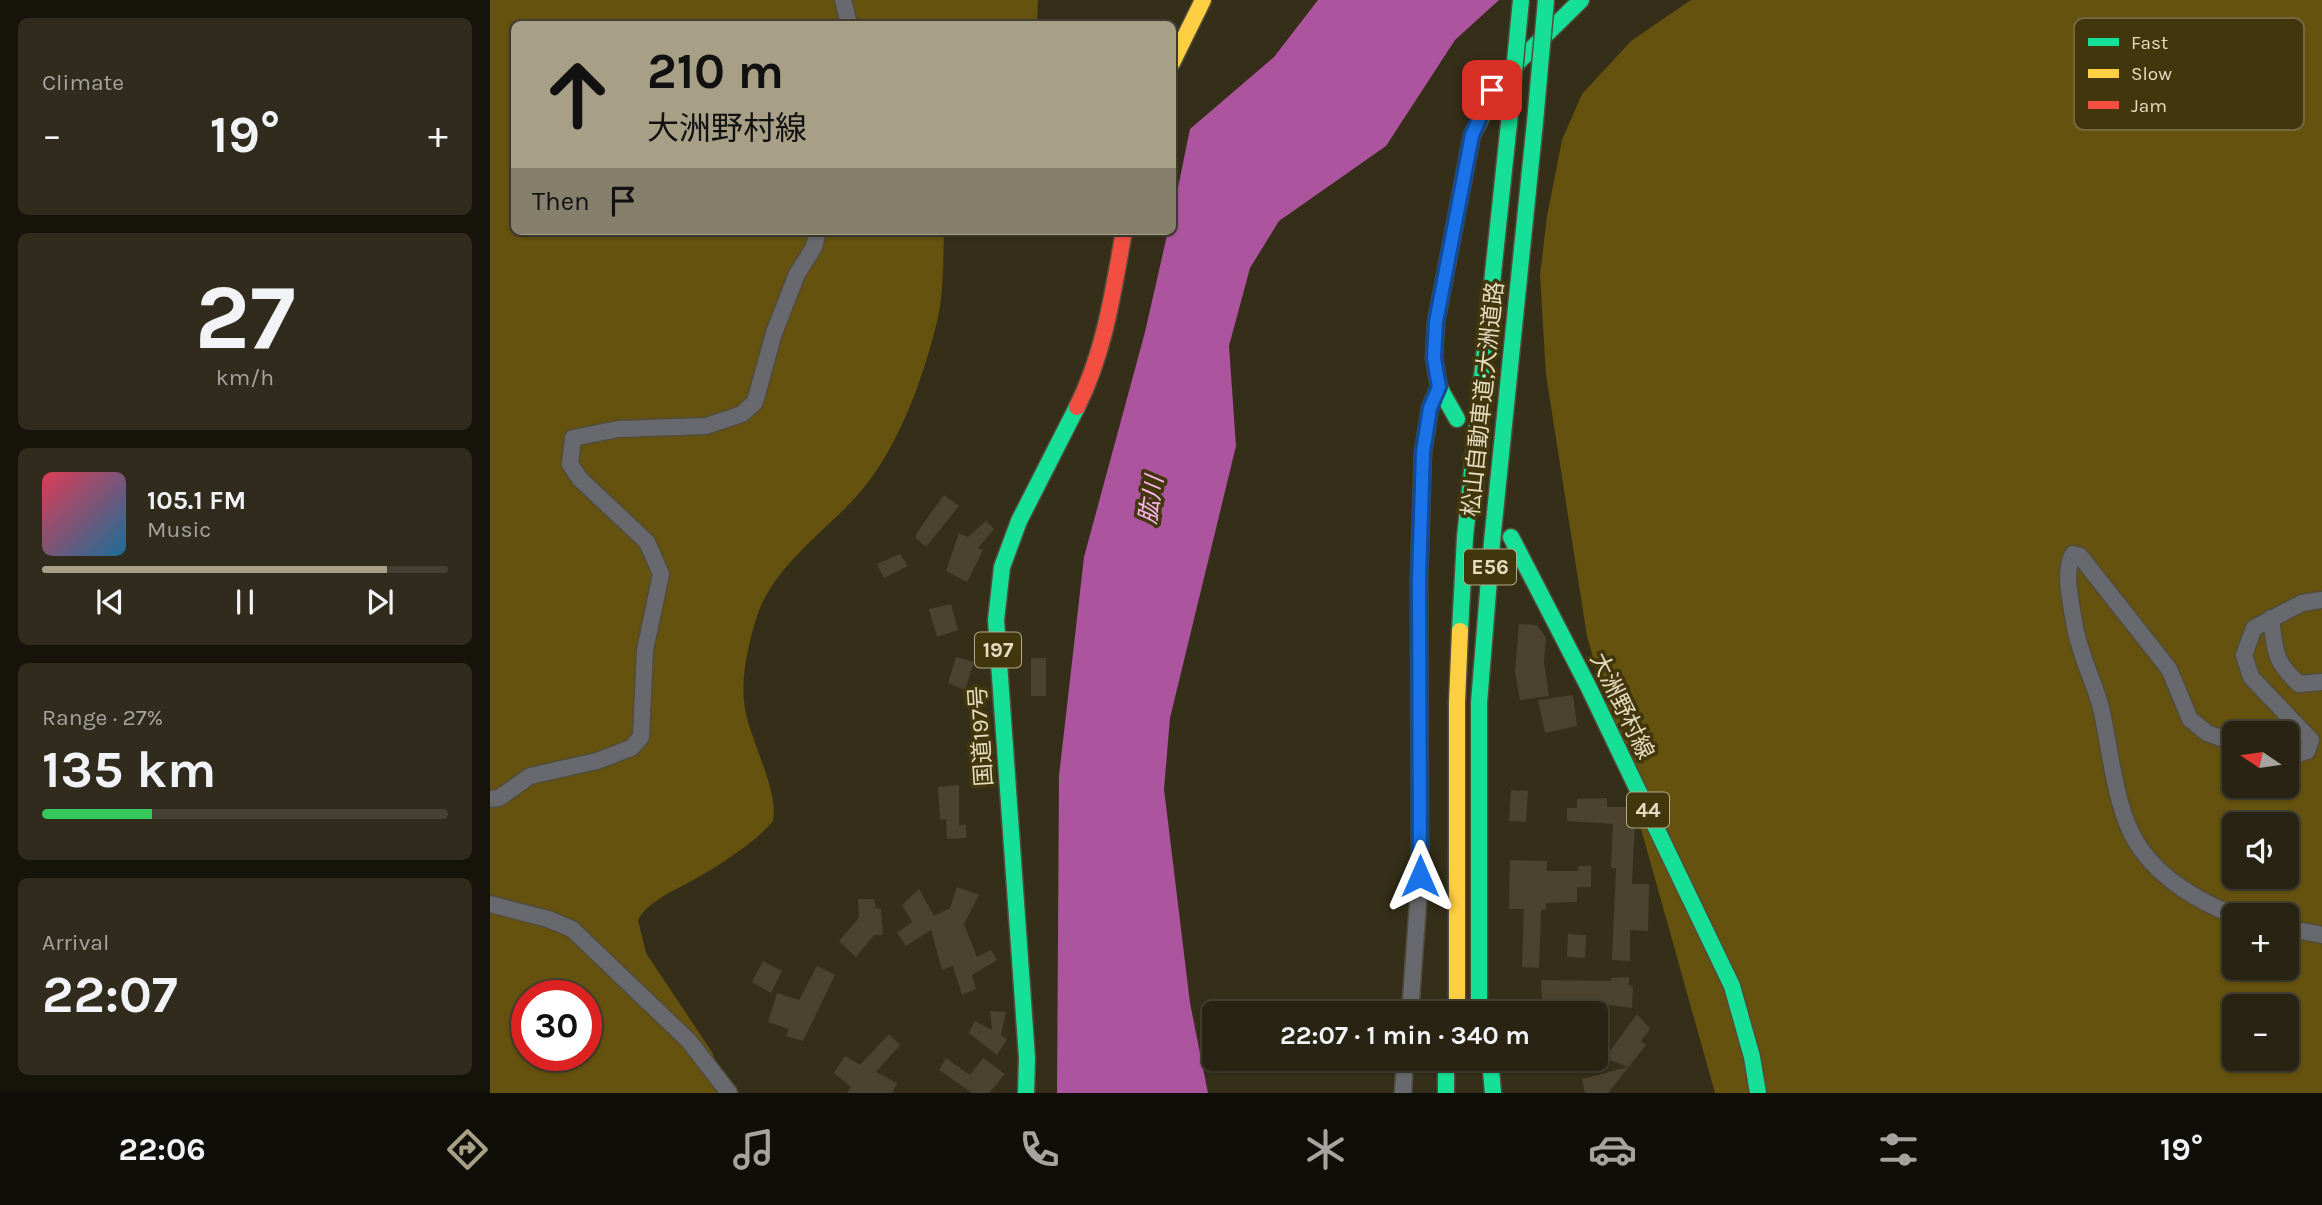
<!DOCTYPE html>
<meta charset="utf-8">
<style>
:root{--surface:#282313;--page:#302b1c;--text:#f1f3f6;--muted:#a5a4a0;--line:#444033;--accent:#a79f86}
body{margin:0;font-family:Karla,"Noto Sans JP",sans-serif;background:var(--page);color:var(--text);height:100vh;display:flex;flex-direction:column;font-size:26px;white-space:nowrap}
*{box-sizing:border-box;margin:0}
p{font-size:23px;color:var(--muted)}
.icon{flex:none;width:38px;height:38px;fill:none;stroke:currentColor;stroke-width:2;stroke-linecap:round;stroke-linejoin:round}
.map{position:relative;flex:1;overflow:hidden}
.details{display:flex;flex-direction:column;gap:18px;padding:18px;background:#16130a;width:490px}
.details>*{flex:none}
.hud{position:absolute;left:21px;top:21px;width:665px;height:214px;border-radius:10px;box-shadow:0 2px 5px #0004,0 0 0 2px var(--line);background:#a79f86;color:#111;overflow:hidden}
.needle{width:46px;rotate:283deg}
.fabs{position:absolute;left:1732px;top:721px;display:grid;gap:14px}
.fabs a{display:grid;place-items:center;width:77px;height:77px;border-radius:10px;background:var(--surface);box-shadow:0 2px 5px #0004,0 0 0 2px var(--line);font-size:35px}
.speed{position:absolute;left:21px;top:980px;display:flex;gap:14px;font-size:35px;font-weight:700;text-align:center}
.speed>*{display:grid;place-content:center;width:91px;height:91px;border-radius:50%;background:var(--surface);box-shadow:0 2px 5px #0004,0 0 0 2px var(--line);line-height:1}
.speed .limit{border:10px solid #d22;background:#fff;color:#111}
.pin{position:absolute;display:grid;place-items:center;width:60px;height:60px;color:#fff;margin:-30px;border-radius:14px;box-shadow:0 4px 10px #0006}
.me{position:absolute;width:77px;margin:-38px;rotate:0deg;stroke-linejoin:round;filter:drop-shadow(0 0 5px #0008)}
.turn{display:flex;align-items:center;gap:24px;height:147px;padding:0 21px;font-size:32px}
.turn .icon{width:91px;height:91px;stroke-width:2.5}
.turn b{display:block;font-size:49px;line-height:60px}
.then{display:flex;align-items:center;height:66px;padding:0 21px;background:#0003;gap:14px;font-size:26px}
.big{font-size:52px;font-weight:700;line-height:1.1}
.details .widget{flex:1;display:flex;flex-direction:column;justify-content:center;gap:10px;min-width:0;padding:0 24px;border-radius:10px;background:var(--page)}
.details .dial{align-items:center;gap:0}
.dial b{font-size:91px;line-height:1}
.song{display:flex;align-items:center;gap:21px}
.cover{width:84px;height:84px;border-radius:10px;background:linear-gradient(135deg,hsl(350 70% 55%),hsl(200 70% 35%))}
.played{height:7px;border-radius:4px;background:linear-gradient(90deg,var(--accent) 85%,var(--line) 85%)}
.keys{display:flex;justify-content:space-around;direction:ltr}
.heat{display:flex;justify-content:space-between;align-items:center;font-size:38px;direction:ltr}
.charge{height:10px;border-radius:5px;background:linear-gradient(90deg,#34c759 27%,var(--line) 0)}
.trip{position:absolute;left:712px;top:1001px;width:406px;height:70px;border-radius:10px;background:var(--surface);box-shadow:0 2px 5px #0004,0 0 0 2px var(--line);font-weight:700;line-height:70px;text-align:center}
.tabs{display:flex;height:112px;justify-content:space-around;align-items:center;background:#100e08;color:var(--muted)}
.tabs .icon{width:49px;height:49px}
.tabs .active{color:var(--accent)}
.tabs b{font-size:32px;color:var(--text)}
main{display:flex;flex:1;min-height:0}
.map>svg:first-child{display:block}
</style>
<main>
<section class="details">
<div class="widget"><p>Climate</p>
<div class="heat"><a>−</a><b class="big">19°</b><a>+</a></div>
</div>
<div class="widget dial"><b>27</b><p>km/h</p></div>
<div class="widget">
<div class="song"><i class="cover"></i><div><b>105.1 FM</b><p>Music</p></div></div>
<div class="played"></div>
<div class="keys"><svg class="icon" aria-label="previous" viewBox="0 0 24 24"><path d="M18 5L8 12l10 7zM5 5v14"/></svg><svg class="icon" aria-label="pause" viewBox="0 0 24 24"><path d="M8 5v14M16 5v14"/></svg><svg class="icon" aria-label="next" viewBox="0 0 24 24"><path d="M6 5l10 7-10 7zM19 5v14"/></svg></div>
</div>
<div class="widget"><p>Range · 27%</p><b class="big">135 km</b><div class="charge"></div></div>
<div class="widget"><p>Arrival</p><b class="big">22:07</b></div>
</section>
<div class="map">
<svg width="1832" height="1093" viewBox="0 0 1832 1093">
<rect width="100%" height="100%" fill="#352f19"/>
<!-- green -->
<path fill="#64520e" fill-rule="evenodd" d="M0 0H548L547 24H24V231H454C453 262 454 296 446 326 431 385 405 457 362 501 328 537 281 570 266 619 258 646 250 680 255 708 260 741 289 790 283 821 267 841 228 866 205 879 186 890 159 900 148 920L156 953 222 1052 237 1093H0ZM37 996H96V1055H37Z
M1201 0H1832V1093H1225L1097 636 1056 375 1050 275 1057 216 1072 140 1092 94 1141 41ZM1745 733H1797V786H1745ZM1745 824H1797V877H1745ZM1745 915H1797V968H1745ZM1745 1006H1797V1059H1745Z"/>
<!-- water -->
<path fill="#ad549f" d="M828 0H1009L965 40 896 146 789 221 760 268 739 346 746 446 680 718 674 789 700 1003 718 1093H567L569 776 594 557 655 332 678 231H682L683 212 700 129 784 57Z"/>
<!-- building -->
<path fill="#4c4230" d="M454 495 469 506 436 547 426 538V534Z
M496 521 504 529 488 548 493 550 477 582 456 571 469 533 478 537Z
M410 554 418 566 394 578 387 564Z
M461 604 468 630 447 637 439 609Z
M1029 624 1047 625 1056 638 1054 662 1059 696 1030 700 1025 672Z
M466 657 484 662 475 690 458 683Z
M541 658H556V696H541Z
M1083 695 1087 726 1055 733 1048 700Z
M469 785V825H476V838L457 839 456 819 450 820 448 787Z
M1021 790 1038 791 1036 822 1019 821Z
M1117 798V807H1140L1145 820 1142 884H1159L1158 931 1140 930V961L1122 960 1126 868H1121L1123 824 1077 821V808H1087V799Z
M1020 860 1057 861V871H1088L1089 866H1101V887H1087V902L1056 903V910H1051L1049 968 1032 967 1034 909H1019Z
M467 887 489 895 474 924 487 957 501 950 507 960 482 975 486 989 472 995 463 966 452 970 441 930 416 946 407 933 422 922 412 905 429 889 444 916 460 908Z
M368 899H384L386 908 391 909 393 935H384L366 957 349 941 369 918Z
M1078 934 1096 935 1095 958 1077 957Z
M273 961 292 971 281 993 262 982Z
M327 966 345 975 313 1041 296 1036 299 1029 278 1022 287 993 309 1000Z
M1139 977V985L1143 986 1142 1008 1103 1003H1052L1051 980 1121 981V978Z
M500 1011 516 1012 511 1035 517 1039 507 1055 479 1033 485 1021 502 1030Z
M1147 1014 1160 1029 1151 1041 1156 1045 1118 1093H1095L1092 1079 1138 1067 1115 1058Z
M399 1034 410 1045 386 1072 407 1083 402 1093H357L361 1087 344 1073 355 1056 370 1065Z
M456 1058 480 1075 493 1058 515 1074 499 1093H482L449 1070Z"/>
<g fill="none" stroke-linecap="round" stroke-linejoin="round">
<!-- street casing -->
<g stroke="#524c3a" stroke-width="19">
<path id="street" d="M353 0 359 24
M1781 618C1785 651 1784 661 1809 684L1832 682
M1745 743 1717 733 1700 719 1679 669 1590 556 1583 554C1573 572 1581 602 1584 622 1588 650 1602 677 1610 704 1621 748 1624 811 1650 848 1673 881 1709 901 1745 916
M1797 757 1817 751 1821 740 1761 677 1754 655 1764 628 1812 603 1832 600
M0 799 9 798 40 776 107 761 141 748 151 737 155 650 171 574 157 542 90 479 80 464 83 438 128 429 216 426 252 414 265 402 284 333 307 274 324 247 328 231
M0 904 58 919 82 929 199 1041 239 1093
M1797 928 1832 935
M920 1013 930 876 929 577 933 452 940 408 949 387
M913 1093 915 1059"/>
</g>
<!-- fast casing -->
<g stroke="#524c3a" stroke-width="19">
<path id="fast" d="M967 419 949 387 944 358 946 322 982 135 1014 76 1091 0
M1021 537 1098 686 1242 986 1262 1057 1268 1093
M970 631 975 537 1019 123
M989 1013V703L1002 542 1045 122
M956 1059V1093
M1000 1059 1003 1093
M536 1093 537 1058 506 620 512 567 529 521 587 407"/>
</g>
<!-- slow casing -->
<g stroke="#524c3a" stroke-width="19">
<path id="slow" d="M682 63 713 0
M967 1013V702L970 631"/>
</g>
<!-- jam casing -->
<g stroke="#524c3a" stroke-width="19">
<path id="jam" d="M587 407C615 351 623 292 634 231"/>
</g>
<!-- street -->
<use href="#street" stroke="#67696e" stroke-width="16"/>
<!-- fast -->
<use href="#fast" stroke="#16e098" stroke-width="16"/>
<!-- slow -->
<use href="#slow" stroke="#ffcf43" stroke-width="16"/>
<!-- jam -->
<use href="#jam" stroke="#f24e42" stroke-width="16"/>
<!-- fast-bridge casing -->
<g stroke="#524c3a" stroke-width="19" stroke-linecap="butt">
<path id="fast-bridge" d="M1045 122 1056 0
M1019 123 1031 0"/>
</g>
<!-- fast-bridge -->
<use href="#fast-bridge" stroke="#16e098" stroke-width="16"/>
</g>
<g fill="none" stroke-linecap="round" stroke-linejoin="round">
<!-- route casing -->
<g stroke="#114b97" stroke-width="18">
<path id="route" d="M930 876 929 577 933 452 940 408 949 387 944 358 946 322 982 135 1002 90"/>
</g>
<!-- route -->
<use href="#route" stroke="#1a73e8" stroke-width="12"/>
</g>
<g text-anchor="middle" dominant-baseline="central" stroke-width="7" stroke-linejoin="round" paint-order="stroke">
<!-- shield labels -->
<g fill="#42360c" stroke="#b3aa8a" stroke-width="2">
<rect x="974" y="549.5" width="52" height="35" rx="5"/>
<rect x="485" y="632.5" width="46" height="35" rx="5"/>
<rect x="1137" y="792.5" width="42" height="35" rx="5"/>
</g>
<g font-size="21" font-weight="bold" fill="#e4dbc0">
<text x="1000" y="567">E56</text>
<text x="508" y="650">197</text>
<text x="1158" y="810">44</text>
</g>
<!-- street labels -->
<g font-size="23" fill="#e4dbc0" stroke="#42360c">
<text transform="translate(993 399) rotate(-84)">松山自動車道;大洲道路</text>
<text transform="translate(1132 706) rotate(64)">大洲野村線</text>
<text transform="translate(491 736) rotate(-94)">国道197号</text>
</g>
<!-- water labels -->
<g font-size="24" font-style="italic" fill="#fdb4f1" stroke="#42360c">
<text transform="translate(661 500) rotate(-81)">肱川</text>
</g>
</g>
<!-- legend -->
<rect x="1584" y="18" width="230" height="112" rx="10" fill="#42360c" stroke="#736842" stroke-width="2"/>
<rect x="1598" y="38" width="31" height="8" fill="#16e098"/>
<rect x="1598" y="69" width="31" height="9" fill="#ffcf43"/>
<rect x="1598" y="101" width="31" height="8" fill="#f24e42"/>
<g font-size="19" fill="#e4dbc0">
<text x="1641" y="49">Fast</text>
<text x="1641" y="80">Slow</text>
<text x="1641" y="112">Jam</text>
</g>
</svg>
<div class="fabs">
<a><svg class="needle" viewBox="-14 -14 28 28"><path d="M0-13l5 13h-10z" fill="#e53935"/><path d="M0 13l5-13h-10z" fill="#a5a4a0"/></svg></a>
<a><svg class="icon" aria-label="sound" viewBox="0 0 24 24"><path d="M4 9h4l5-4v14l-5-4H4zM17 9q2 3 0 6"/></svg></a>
<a>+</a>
<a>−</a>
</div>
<div class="speed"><div class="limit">30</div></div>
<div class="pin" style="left:1002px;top:90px;background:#d93025"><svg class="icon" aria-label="arrive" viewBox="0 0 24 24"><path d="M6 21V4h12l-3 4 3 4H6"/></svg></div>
<svg class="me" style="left:930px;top:876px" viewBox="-20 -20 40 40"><path d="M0-17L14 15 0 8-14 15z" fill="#1a73e8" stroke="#fff" stroke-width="4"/></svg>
<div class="trip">22:07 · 1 min · 340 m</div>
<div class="hud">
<div class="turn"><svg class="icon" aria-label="ahead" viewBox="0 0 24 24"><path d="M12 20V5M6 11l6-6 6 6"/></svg><div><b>210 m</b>大洲野村線</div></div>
<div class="then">Then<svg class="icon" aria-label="arrive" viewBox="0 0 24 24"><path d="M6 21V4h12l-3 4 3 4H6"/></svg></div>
</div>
</div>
</main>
<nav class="tabs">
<b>22:06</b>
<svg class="icon active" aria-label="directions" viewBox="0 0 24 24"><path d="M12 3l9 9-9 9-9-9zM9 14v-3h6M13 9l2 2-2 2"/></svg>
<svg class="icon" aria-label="music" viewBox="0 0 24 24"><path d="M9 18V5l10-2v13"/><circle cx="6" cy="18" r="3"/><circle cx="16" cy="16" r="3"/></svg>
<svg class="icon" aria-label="phone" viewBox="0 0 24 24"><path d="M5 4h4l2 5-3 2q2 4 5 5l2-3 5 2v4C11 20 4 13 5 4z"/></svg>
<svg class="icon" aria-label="climate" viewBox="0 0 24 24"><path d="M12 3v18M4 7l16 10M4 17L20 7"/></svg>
<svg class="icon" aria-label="car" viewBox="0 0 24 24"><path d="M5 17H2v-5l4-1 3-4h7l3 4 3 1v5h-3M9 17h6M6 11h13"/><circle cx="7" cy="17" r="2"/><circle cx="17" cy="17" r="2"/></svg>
<svg class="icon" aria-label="filters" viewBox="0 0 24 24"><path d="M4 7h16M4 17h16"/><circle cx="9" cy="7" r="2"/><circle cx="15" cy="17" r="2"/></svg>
<b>19°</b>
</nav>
